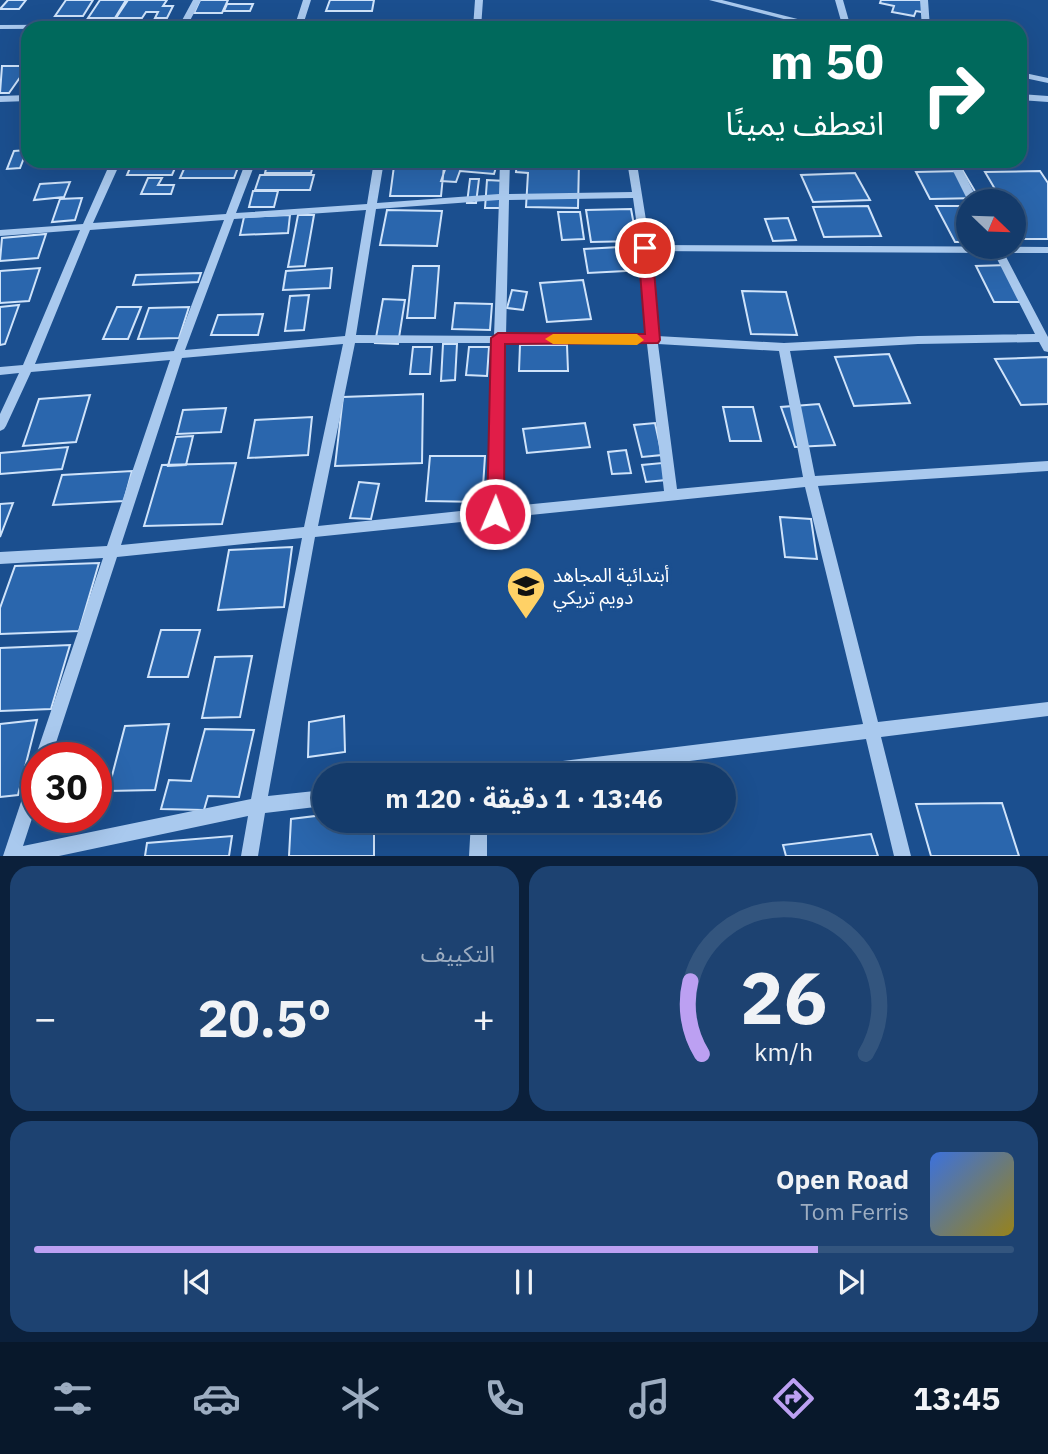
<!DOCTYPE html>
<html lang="ar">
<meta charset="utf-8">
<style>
:root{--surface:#143b6b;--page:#1d4271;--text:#f1f3f6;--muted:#9dadc1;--line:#33557e;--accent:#bca0f2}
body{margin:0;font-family:"IBM Plex Sans","Noto Sans Arabic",sans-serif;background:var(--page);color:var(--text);direction:rtl;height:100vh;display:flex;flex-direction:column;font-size:26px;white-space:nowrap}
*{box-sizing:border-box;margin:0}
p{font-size:23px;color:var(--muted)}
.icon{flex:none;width:38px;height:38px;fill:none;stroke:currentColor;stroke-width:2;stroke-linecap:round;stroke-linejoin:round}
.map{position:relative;height:856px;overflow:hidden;direction:ltr}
.drawer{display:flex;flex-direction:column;gap:10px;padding:10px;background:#0b203b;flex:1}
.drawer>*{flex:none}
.top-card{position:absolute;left:21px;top:21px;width:1006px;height:147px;border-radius:21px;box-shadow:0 7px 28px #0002,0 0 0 2px var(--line);direction:rtl;background:#00695c;color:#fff;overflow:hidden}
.needle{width:46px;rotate:113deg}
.tools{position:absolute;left:956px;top:189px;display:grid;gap:14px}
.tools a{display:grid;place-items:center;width:70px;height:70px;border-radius:50%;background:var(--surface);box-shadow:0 7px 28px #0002,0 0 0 2px var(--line);font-size:35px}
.speed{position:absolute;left:21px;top:742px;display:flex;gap:14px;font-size:35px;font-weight:700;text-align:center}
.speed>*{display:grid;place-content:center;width:91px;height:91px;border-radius:50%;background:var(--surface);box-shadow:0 7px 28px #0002,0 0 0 2px var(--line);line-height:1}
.speed .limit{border:10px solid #d22;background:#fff;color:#111}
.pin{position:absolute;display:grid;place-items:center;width:60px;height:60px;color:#fff;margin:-30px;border:4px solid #fff;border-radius:50%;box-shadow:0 2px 7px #0007}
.me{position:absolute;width:77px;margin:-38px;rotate:1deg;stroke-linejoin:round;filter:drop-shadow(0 0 5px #0008)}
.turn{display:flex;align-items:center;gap:24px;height:147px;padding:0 28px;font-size:32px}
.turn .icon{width:91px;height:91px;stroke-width:2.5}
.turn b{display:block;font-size:49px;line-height:60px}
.big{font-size:52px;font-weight:700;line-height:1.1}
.drawer .widget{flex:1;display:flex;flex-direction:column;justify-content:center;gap:10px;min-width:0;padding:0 24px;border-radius:21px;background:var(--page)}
.drawer .dial{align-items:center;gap:0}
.dial svg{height:182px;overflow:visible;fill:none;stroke:var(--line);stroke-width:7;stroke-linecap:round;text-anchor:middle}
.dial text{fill:var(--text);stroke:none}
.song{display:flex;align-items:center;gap:21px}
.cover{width:84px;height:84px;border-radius:10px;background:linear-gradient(135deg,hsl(220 70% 55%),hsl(50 70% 35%))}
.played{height:7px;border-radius:4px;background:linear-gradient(90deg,var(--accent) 80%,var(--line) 80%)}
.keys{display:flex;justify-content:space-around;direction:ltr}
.heat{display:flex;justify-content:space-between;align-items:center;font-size:38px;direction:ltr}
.drawer .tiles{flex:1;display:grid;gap:10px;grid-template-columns:1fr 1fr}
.widget:last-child{grid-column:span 2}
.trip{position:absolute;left:312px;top:763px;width:424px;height:70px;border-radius:35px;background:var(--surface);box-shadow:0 7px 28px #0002,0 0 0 2px var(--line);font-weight:700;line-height:70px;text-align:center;direction:rtl}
.tabs{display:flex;height:112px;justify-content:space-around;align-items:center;background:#08182b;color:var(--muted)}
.tabs .icon{width:49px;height:49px}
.tabs .selected{color:var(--accent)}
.tabs b{font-size:32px;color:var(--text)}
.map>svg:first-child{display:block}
</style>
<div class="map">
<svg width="1048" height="856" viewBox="0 0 1048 856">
<rect width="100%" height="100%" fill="#1b4f8f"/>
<!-- building -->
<path fill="#2a66ad" stroke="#cfe3fa" stroke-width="2" d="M8 0H26L19 9H0Z
M66 0H93L83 16H55Z
M100 0H126L115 18H88Z
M128 0H167L163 6H173L167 18H155L158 12H146L142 18H116Z
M200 0H228L222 13H194Z
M330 0H374L372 11H326Z
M881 0H926L922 12 916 11 914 16 892 12 894 6 880 3Z
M227 4H253L250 11H224Z
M238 20H279L276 28H234Z
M197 21H216L212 28H194Z
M2 66H28L9 93H0Z
M27 150 20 168 7 169 14 151Z
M133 161H178L172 175H127Z
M268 161H314L311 173H265Z
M448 161H462L497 164 494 174 460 171 456 182 441 181Z
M517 161H579L578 208 526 207 528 173 516 172Z
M187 162H240L234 178H180Z
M394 166H444L441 196H390Z
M963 171 979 198 930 199 916 172Z
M1040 171 1048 183V239H1024L1013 221V201H1002L985 172Z
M855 173 870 200 813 202 801 175Z
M260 175H314L310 190H255Z
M148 178H162L158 185H174L171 194H141Z
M470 179H479L476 203H467Z
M487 180 505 181 503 208H485Z
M70 182 64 197 34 200 40 184Z
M253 191H278L274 207H249Z
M82 198 75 220 52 222 60 199Z
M868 206 881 236 824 237 813 207Z
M936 206H968V242H955Z
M631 209 637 241 591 242 586 210Z
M387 210 442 211 437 246 380 245Z
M558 212H580L584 239 562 240Z
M290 215 288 233 240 235 244 217Z
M298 215H314L305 266 288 267Z
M788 218 796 240 773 241 765 219Z
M46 234 38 258 0 261 2 238Z
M638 246 644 270 588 273 584 249Z
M1008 265 1027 302H994L976 266Z
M413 266H439L435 318H407Z
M40 268 29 301 0 303V271Z
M332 268 330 288 283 290 286 271Z
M201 273 198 282 133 285 136 275Z
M583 280 591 319 547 322 540 283Z
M512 290 527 292 523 310 507 308Z
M742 291 786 292 797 335 751 334Z
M309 295 304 330 285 331 290 296Z
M383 299 405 300 398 344 375 343Z
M455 303 492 304 490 330 452 329Z
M19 305 5 344 0 345V307Z
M117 307H141L128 339H103Z
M189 307 179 338 138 339 149 308Z
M263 314 258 335H211L218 315Z
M443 344H457L455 380 441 381Z
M520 345H567L568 371H519Z
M413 347H432L430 374H410Z
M469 347H489L487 376 466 375Z
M889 354 910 403 854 406 835 357Z
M1048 357V404L1021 405 995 359Z
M423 394 422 463 335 466 343 397Z
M90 395 76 442 23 446 39 399Z
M819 404 835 445 795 447 781 407Z
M723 407H753L761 441H730Z
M226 408 221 432 177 434 183 410Z
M312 417 308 455 248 458 255 420Z
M585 423 590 447 527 453 523 429Z
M655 423 662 455 642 457 634 425Z
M193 436 186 465 168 466 176 437Z
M68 447 62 469 0 474V453Z
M626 450 631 473 612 474 608 452Z
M430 456H485L482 502 426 501Z
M236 463 222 524 144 526 162 465Z
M662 463 666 480 646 482 642 465Z
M132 471 124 501 53 505 62 475Z
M359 482 379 484 371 519 350 518Z
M13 503 0 537V504Z
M780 517 811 519 817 559 785 557Z
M292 547 284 607 218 610 229 550Z
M99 563 79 631 0 634V608L15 566Z
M161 630H200L188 677H148Z
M70 645 51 709 0 711V648Z
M252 656 240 717 202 718 215 657Z
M344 716 345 752 308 757 309 722Z
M37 720 18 795 0 797V724Z
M169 724 155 790 108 791 125 726Z
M205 729 254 730 239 797 208 796 204 810 161 809 169 780 191 781Z
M1002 803 1019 856H931L916 804Z
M324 815V821H374V856H289L291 819Z
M871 834 878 856H786L783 845Z
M232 836 229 856H145L147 843Z"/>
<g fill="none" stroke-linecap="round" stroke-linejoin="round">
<!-- minor -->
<path fill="#a9c9ee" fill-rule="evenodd" d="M193 0H201L186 28 0 29V25L180 24Z
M303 0H311L302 28H294Z
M475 0H483L481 28H473Z
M709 0H722L833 28H819Z
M835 0H843L851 28H843Z
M920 0H928L930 28H922Z
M1020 72 1048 78V83L1020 77Z
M1020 94 1048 96V102L1020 100Z
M28 95V101L0 102V96Z
M111 161H121L93 223 226 214 246 161H256L236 213 367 204 374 161H384L377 203 499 194 500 161H510L509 194 632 192 627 161H637V164L949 163 948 161H958L978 201H968L952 169 638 170 650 245 1048 247V253H1004L1048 337V352L1044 351 1039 342 918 344 790 351 815 476 1048 461V471L818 486 878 722 1048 702V716L881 737 911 856H894L866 739 577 775H506L508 769 514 767 863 724 805 487 315 537 268 796 324 790V806L265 813 258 856H241L248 816 59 856H3L31 772 37 770V803L23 846 251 799 302 538 117 557 51 758H37V762L35 758 103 558 0 564V552L107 546 170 360 31 372 6 426 4 429 0 431V414L19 373 0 375V367L23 365 80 230 0 236V230L83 224ZM633 198 641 255 646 336H506L509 200ZM499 200 494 336 356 335 376 209ZM366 210 345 336 185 350 234 219ZM224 220 174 351 35 364 90 230ZM651 251 994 253 1035 334 918 336 784 343 657 336ZM355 343H494L489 508 318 526ZM505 343 647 344 664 491 502 507ZM343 344 304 527 121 545 182 358ZM658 344 779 351 803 477 677 489Z
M471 821H487V856H469Z"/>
</g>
<!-- route -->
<path fill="#e11d48" stroke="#92132f" stroke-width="2" d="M645 244 652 248 660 340 658 343 505 344 504 514 502 519H489L487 514 491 338 498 333 645 334 638 248Z"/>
<!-- slow -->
<path fill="#f59e0b" d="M553 334H637L644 340 637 345 553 344 545 339Z"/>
<!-- icons -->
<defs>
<g id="school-pin" transform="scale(2.0125)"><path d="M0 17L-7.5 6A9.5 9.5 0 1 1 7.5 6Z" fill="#ffd166" stroke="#1b4f8f"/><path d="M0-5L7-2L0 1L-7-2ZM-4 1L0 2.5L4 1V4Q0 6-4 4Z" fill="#111"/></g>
</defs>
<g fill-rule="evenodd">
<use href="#school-pin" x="526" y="586"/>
</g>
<g text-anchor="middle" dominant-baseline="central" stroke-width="7" stroke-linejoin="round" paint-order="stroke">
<!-- poi labels -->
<g font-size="19" fill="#fff" stroke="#1b4f8f" text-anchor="start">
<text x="553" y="575">أبتدائية المجاهد<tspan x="553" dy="22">دويم تريكي</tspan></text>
</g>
</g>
</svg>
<div class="tools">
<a><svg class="needle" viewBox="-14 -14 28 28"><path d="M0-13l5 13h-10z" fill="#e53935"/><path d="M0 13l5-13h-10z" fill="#9dadc1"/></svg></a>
</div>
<div class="speed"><div class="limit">30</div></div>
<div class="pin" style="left:645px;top:248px;background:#d93025"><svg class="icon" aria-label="arrive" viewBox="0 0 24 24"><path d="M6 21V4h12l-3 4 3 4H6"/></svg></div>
<svg class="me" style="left:495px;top:514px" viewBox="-20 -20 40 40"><circle r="17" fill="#e11d48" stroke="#fff" stroke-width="3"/><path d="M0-11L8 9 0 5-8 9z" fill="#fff"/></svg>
<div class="trip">13:46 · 1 دقيقة · 120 m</div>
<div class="top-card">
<div class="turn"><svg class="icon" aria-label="right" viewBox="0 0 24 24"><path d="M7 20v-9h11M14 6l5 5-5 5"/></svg><div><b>50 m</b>انعطف يمينًا</div></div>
</div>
</div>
<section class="drawer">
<div class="tiles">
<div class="widget dial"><svg viewBox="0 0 100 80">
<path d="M14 69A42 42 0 1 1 86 69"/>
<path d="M14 69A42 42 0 0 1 9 37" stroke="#bca0f2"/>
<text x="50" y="56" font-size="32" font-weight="700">26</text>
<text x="50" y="72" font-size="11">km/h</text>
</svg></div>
<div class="widget"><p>التكييف</p>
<div class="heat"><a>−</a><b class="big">20.5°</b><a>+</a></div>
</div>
<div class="widget">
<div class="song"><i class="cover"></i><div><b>Open Road</b><p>Tom Ferris</p></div></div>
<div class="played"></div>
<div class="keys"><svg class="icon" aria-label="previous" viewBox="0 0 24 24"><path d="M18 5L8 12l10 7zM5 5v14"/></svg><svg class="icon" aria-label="pause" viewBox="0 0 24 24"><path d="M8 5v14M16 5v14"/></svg><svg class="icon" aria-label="next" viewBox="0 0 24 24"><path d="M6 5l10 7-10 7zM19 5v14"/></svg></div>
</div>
</div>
</section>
<nav class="tabs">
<b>13:45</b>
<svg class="icon selected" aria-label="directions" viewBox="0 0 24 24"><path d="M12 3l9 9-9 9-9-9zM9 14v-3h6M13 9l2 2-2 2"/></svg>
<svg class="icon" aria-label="music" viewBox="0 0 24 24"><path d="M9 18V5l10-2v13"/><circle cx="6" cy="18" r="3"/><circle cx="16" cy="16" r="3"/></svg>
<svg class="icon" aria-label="phone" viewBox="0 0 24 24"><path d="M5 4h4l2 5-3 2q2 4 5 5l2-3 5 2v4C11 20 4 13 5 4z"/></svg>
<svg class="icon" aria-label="climate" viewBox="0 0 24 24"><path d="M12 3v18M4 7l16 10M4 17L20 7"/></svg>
<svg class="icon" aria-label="car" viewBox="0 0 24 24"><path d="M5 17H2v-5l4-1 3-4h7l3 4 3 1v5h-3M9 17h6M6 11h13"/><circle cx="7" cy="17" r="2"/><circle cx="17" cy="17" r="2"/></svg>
<svg class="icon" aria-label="filters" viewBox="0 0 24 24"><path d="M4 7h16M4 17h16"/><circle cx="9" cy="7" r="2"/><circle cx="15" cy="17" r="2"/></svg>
</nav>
